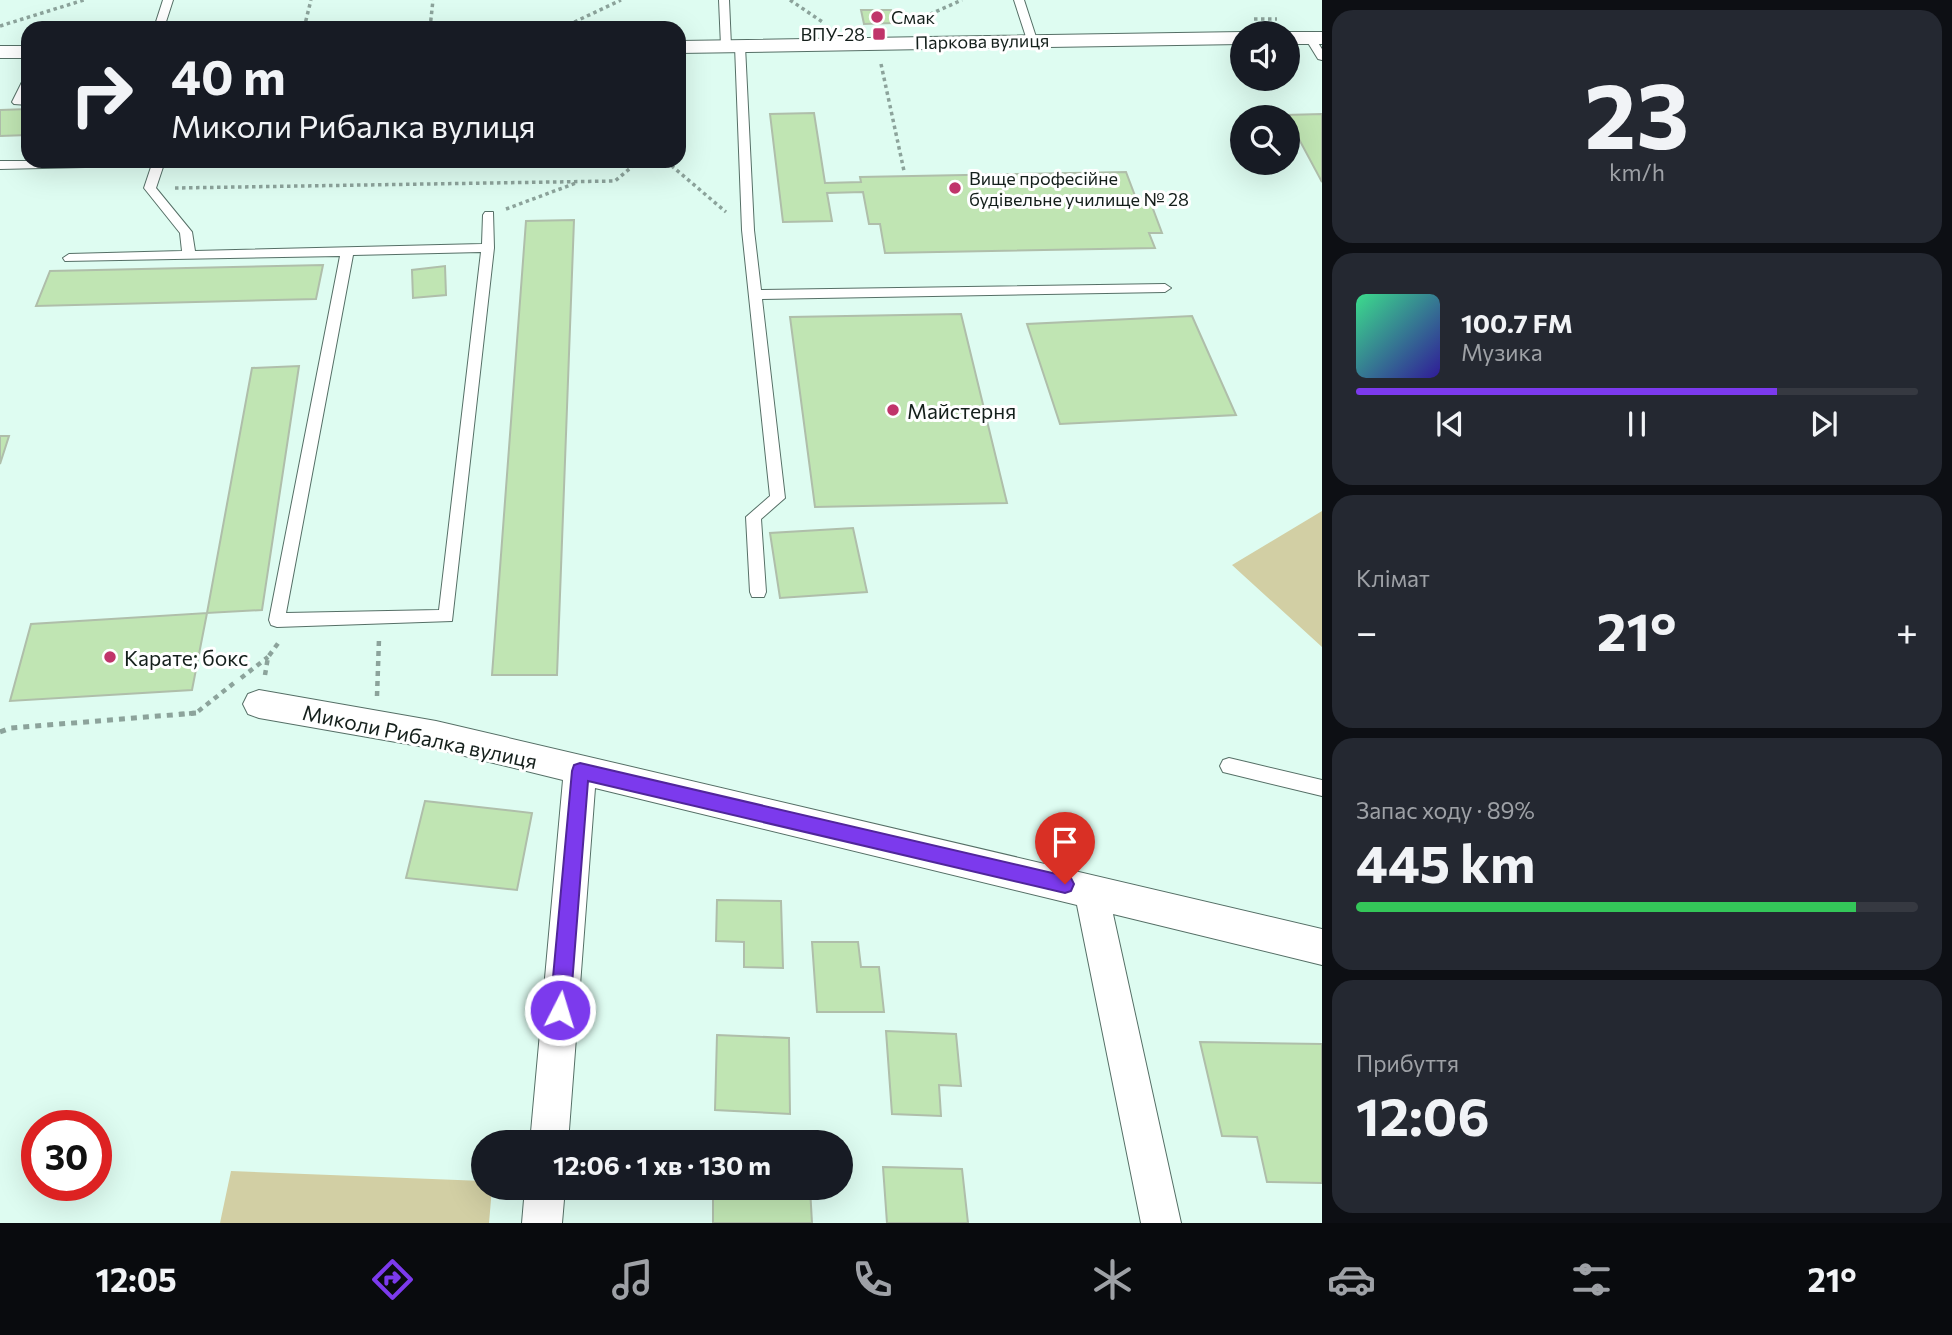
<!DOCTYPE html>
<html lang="uk">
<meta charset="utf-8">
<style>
:root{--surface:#171b24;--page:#242831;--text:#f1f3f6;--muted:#9ea1a6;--line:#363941;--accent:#7c3aed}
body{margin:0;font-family:Commissioner,sans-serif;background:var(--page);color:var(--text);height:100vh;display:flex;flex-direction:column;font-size:26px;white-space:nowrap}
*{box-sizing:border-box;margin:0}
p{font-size:23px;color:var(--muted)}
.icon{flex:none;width:38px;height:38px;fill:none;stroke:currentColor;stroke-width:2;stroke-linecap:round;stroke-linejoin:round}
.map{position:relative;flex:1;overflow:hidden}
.sheet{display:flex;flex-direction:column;gap:10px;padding:10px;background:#0d0f14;width:630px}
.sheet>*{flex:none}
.hud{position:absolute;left:21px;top:21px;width:665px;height:147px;border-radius:21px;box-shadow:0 7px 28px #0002;background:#171b24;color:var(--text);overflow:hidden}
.tools{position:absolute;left:1230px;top:21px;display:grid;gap:14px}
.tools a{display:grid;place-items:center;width:70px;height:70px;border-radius:50%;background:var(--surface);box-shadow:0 7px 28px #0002;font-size:35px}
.speed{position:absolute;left:21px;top:1110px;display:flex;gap:14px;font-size:35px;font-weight:700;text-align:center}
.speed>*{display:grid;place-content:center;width:91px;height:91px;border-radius:50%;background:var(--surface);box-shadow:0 7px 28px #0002;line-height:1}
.speed .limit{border:10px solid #d22;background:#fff;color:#111}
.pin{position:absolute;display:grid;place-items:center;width:60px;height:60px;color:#fff;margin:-72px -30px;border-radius:50% 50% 50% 0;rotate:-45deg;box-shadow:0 0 7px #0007}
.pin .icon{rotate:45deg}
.me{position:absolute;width:77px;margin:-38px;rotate:5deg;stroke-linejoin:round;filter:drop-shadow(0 0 5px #0008)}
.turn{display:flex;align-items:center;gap:24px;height:147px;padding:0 35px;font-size:32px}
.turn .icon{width:91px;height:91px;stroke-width:2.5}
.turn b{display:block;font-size:49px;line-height:60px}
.big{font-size:52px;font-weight:700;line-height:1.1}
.sheet .card{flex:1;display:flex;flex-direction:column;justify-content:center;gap:10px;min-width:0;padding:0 24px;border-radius:21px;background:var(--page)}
.sheet .dial{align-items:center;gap:0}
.dial b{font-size:91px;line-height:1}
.song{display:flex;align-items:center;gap:21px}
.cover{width:84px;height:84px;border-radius:10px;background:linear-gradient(135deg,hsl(150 70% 55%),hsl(250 70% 35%))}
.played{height:7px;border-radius:4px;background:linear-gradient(90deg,var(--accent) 75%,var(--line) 75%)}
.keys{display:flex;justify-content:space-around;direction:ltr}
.heat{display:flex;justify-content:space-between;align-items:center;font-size:38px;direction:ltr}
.charge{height:10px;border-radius:5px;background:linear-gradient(90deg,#34c759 89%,var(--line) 0)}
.trip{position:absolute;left:471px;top:1130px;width:382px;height:70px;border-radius:35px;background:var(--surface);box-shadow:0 7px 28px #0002;font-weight:700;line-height:70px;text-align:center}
.tab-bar{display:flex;height:112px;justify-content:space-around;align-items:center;background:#090b0e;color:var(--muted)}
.tab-bar .icon{width:49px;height:49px}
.tab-bar .current{color:var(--accent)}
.tab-bar b{font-size:32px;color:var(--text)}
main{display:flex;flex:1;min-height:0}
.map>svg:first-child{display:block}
</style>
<main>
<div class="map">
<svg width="1322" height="1223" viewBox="0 0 1322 1223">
<rect width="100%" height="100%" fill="#defcf1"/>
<!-- green -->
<path fill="#d2cfa4" d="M1322 511V647L1232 565Z
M231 1171 483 1181V1188H492L489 1223H220Z"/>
<!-- building -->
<path fill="#c0e5b3" stroke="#afbeaa" stroke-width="2" d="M861 10H891L893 23 864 24Z
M28 109V135L0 136V110Z
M814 113 825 183 861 182 860 177 1126 172 1137 201H1150L1162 233H1149L1155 248 885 253 880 224H869L863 192 827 193 832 221 783 222 770 114Z
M1322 114V182L1286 115Z
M574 220 557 675H492L526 221Z
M323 265 316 299 36 306 50 271Z
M445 266 446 295 413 298 412 270Z
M961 314 1007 503 815 507 790 317Z
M1192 316 1236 415 1060 424 1027 324Z
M299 366 262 610 207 613 252 368Z
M0 436H9L0 464Z
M853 528 867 592 780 598 770 533Z
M207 613 192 690 10 701 31 624Z
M425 801 532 813 517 890 406 878Z
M717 900 781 901 783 968 744 967V942L716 941Z
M812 942H858L861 967H879L884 1012H817Z
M886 1031 956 1034 961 1086 939 1085 941 1116 892 1114Z
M717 1035 789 1038 790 1114 715 1110Z
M1200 1042 1322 1044V1183L1267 1182 1257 1137 1222 1136Z
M883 1167 962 1169 968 1223H887Z
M713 1188H810L812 1223H713Z"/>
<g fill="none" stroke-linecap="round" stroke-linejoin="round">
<!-- service casing -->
<g stroke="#556f66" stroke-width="2">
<path id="service" d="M163 0H173L164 28H154Z
M719 0H729L731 46 726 49 721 46Z
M1014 0H1024L1037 40 1036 42 1027 40Z
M1306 36 1315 38 1322 49V60L1318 59 1305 38Z
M740 43 745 46 754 230 761 290 1165 284 1171 288 1165 292 762 299 785 498 761 519 766 592 764 597H752L750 592 746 517 770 496 742 230 735 46Z
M28 77V92L25 99H28V105L14 104 12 102 23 80Z
M0 161H90L91 163 85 167 0 169Z
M153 161H165L156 188 192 232 195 251 482 244 483 215 485 212H493L494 248 452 621 277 627 271 625 269 620 340 256 65 261 63 258 69 254 182 251 180 233 144 188ZM481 252 439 610 286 613 353 255Z
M1229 758 1322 780V796L1223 772 1220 766 1223 760Z"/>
</g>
<!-- minor casing -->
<g stroke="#556f66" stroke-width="2">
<path id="minor" d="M1242 32 1247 33H1242V44L679 53V41Z
M1288 32H1322V44H1288V33H1283Z
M0 46H28V58H0Z
M259 690 436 721 1322 929V965L1113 914 1181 1223H1141L1077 905 595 788 568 1143H530L563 780 436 749 259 718 248 714 243 704 248 694Z
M525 1188H565L562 1223H522Z"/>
</g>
<!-- path-far2 -->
<path stroke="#8ca39b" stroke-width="3.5" stroke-dasharray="3.5 3.5" stroke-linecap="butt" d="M790 0 824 23
M1254 19H1277
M917 20 962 0
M568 25 621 0
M0 26 84 0
M304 28 311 0
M430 28 433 0
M452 28 672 26
M881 64 904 171
M666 161 726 212
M175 188 615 181 633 166 634 161
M506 209 576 183"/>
<!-- path-far1 -->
<path stroke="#8ca39b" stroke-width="4.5" stroke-dasharray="5 5" stroke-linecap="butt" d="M265 675 268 657 279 642
M241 678 268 657
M377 696 379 639
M179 714 196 713 234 683"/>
<!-- path -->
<path stroke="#8ca39b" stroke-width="5" stroke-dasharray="6 6" stroke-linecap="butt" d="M0 732 11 728 196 713"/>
<!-- service -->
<use href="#service" fill="#fff" fill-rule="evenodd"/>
<!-- minor -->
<use href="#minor" fill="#fff" fill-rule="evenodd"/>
</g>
<!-- route -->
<path fill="#7c3aed" stroke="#51269a" stroke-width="2" d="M580 763 1065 876 1071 878 1074 884 1071 891 1065 893 588 781 570 1010 567 1017 560 1020 553 1017 550 1010 572 771 574 765Z"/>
<!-- markers -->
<g fill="#c0346a" stroke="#fff" stroke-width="2.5">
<circle cx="877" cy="17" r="7"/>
<rect x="872" y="27" width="14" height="14" rx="3.5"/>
<circle cx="955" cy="188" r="7"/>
<circle cx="893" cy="410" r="7"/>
<circle cx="110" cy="657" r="7"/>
</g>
<g text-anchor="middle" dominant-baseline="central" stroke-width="6" stroke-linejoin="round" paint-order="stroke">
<!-- far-poi labels -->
<g font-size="18" fill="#141f1b" stroke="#fff" text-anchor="start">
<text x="891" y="17">Смак</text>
<text x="865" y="34" text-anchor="end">ВПУ-28</text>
<text x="969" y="178">Вище професійне<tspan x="969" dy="21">будівельне училище № 28</tspan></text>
</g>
<!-- far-street labels -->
<g font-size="18" fill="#141f1b" stroke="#fff">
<text transform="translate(982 41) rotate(-1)">Паркова вулиця</text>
</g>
<!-- poi labels -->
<g font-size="21" fill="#141f1b" stroke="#fff" text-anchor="start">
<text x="907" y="410">Майстерня</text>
<text x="124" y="657">Карате; бокс</text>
</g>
<!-- street labels -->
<g font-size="21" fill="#141f1b" stroke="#fff">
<text transform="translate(420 736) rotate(12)">Миколи Рибалка вулиця</text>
</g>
</g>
</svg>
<div class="tools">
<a><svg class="icon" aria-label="sound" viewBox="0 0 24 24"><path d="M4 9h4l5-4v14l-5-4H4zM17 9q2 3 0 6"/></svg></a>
<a><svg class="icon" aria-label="search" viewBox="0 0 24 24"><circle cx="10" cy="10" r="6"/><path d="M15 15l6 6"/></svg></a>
</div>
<div class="speed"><div class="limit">30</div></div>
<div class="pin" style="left:1065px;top:884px;background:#d93025"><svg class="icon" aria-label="arrive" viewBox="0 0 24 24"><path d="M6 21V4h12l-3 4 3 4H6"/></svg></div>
<svg class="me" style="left:560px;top:1010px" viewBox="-20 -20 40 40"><circle r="17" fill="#7c3aed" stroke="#fff" stroke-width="3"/><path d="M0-11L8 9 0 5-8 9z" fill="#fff"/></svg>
<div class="trip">12:06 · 1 хв · 130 m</div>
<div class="hud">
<div class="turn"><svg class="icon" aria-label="right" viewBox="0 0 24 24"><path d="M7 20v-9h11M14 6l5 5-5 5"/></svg><div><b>40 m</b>Миколи Рибалка вулиця</div></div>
</div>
</div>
<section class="sheet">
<div class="card dial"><b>23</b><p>km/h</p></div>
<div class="card">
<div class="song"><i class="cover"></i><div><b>100.7 FM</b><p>Музика</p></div></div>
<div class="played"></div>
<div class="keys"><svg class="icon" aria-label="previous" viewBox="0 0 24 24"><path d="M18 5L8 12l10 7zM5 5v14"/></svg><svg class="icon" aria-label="pause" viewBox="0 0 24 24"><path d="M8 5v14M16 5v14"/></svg><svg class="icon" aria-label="next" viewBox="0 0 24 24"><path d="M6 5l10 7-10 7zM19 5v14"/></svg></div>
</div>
<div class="card"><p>Клімат</p>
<div class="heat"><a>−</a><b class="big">21°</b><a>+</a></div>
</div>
<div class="card"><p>Запас ходу · 89%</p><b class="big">445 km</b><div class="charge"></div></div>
<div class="card"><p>Прибуття</p><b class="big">12:06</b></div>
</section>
</main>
<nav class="tab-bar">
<b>12:05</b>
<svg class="icon current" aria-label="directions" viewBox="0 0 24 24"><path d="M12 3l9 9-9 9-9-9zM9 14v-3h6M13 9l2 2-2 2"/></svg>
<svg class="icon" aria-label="music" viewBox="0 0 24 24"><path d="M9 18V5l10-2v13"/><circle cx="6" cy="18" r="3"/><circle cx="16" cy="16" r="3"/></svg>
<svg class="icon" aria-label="phone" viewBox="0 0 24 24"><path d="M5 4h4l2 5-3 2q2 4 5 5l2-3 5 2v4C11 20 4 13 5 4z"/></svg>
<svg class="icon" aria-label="climate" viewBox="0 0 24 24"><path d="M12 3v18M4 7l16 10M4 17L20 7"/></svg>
<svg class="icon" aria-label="car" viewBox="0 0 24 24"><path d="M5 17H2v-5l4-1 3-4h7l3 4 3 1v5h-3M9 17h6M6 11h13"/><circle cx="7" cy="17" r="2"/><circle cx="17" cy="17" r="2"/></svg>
<svg class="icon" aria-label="filters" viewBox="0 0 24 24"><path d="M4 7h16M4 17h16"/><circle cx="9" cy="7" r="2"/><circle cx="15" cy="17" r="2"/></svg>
<b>21°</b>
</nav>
